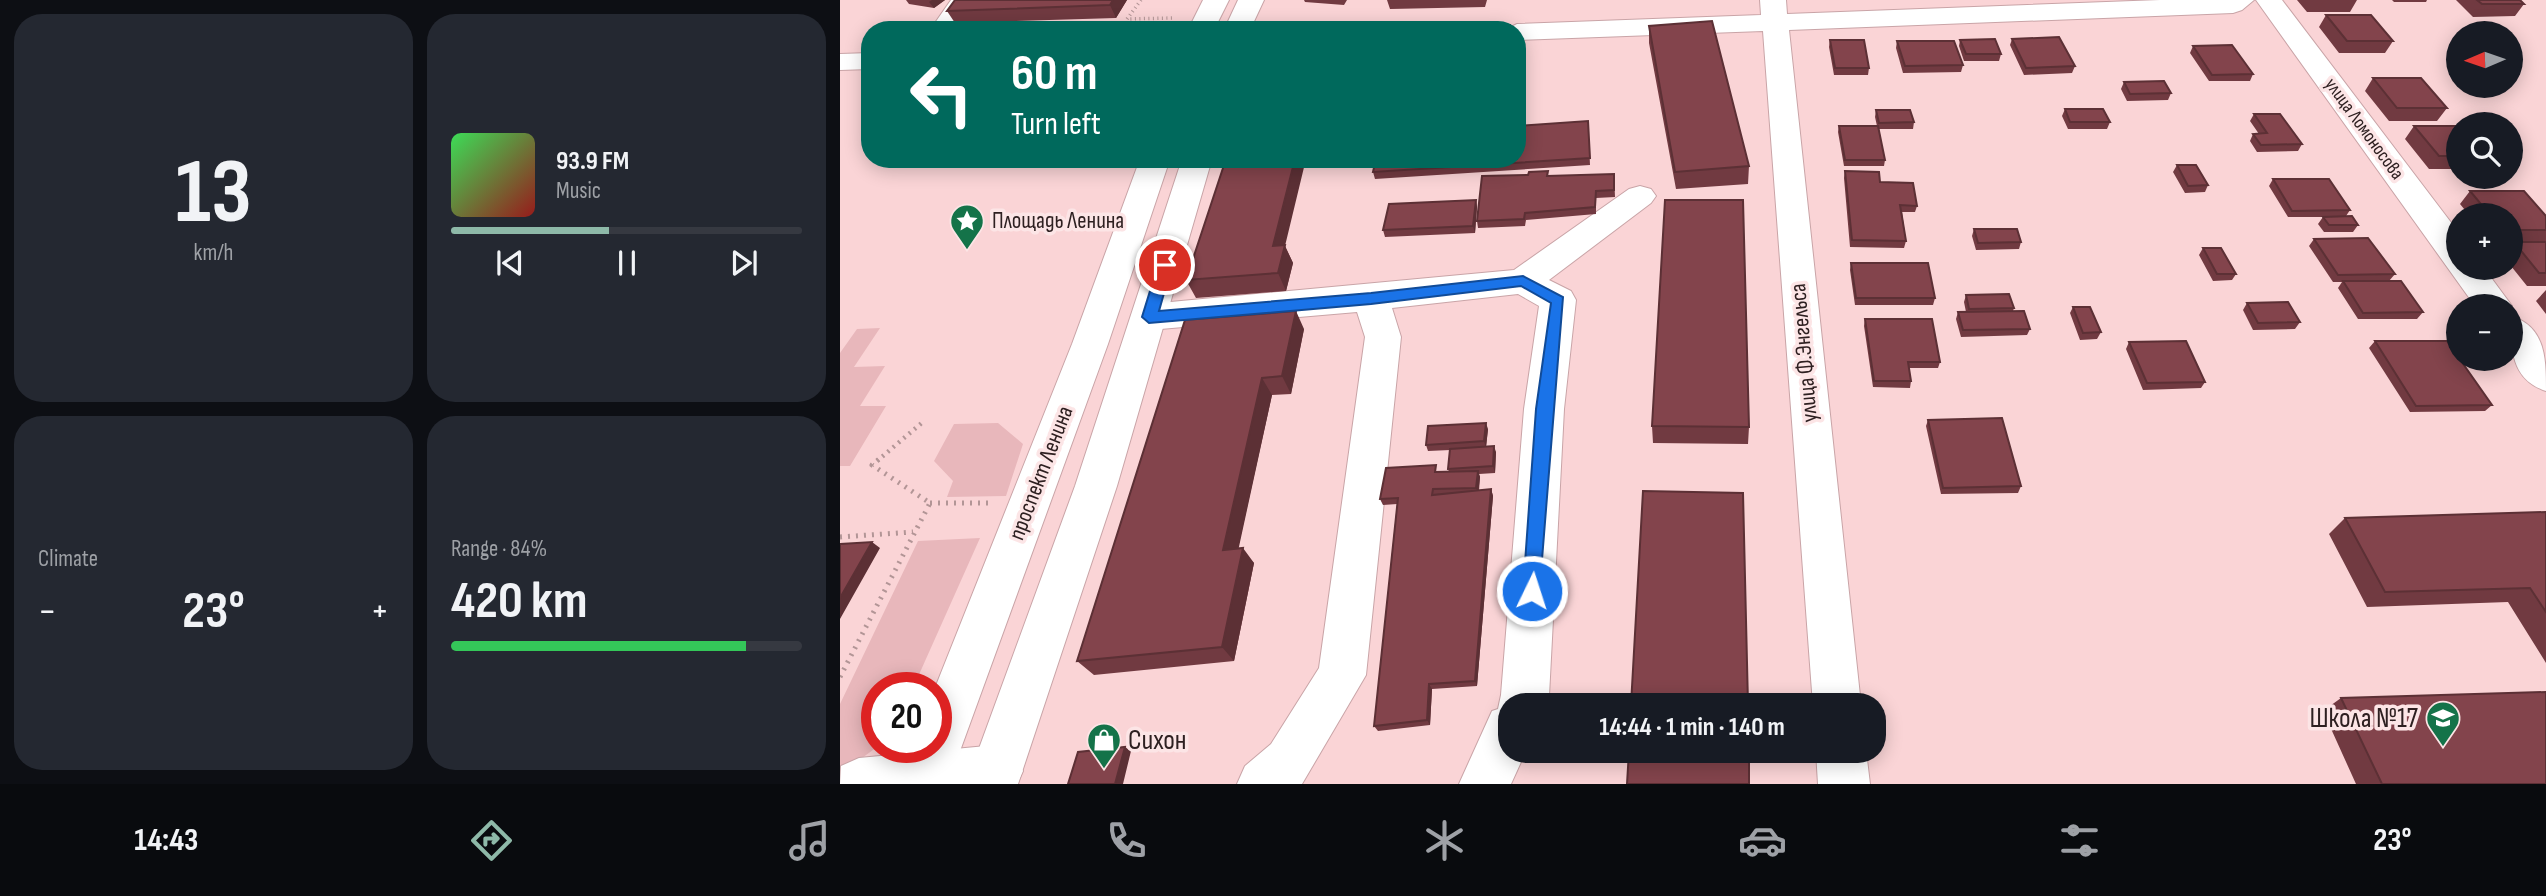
<!DOCTYPE html>
<meta charset="utf-8">
<style>
:root{--surface:#171b24;--page:#242831;--text:#f1f3f6;--muted:#9ea1a6;--line:#363941;--accent:#8eb9a8}
body{margin:0;font-family:"Sofia Sans Condensed",sans-serif;background:var(--page);color:var(--text);height:100vh;display:flex;flex-direction:column;font-size:26px;white-space:nowrap}
*{box-sizing:border-box;margin:0}
p{font-size:23px;color:var(--muted)}
.icon{flex:none;width:38px;height:38px;fill:none;stroke:currentColor;stroke-width:2;stroke-linecap:round;stroke-linejoin:round}
.map{position:relative;flex:1;overflow:hidden}
.drawer{display:flex;flex-direction:column;gap:14px;padding:14px;background:#0d0f14;width:840px}
.drawer>*{flex:none}
.hud{position:absolute;left:21px;top:21px;width:665px;height:147px;border-radius:28px;box-shadow:0 4px 18px #0003;background:#00695c;color:#fff;overflow:hidden}
.needle{width:46px;rotate:268deg}
.fabs{position:absolute;left:1606px;top:21px;display:grid;gap:14px}
.fabs a{display:grid;place-items:center;width:77px;height:77px;border-radius:50%;background:var(--surface);box-shadow:0 4px 18px #0003;font-size:35px}
.speed{position:absolute;left:21px;top:672px;display:flex;gap:14px;font-size:35px;font-weight:700;text-align:center}
.speed>*{display:grid;place-content:center;width:91px;height:91px;border-radius:50%;background:var(--surface);box-shadow:0 4px 18px #0003;line-height:1}
.speed .limit{border:10px solid #d22;background:#fff;color:#111}
.pin{position:absolute;display:grid;place-items:center;width:60px;height:60px;color:#fff;margin:-30px;border:4px solid #fff;border-radius:50%;box-shadow:0 2px 7px #0007}
.me{position:absolute;width:77px;margin:-38px;rotate:4deg;stroke-linejoin:round;filter:drop-shadow(0 0 5px #0008)}
.turn{display:flex;align-items:center;gap:24px;height:147px;padding:0 35px;font-size:32px}
.turn .icon{width:91px;height:91px;stroke-width:2.5}
.turn b{display:block;font-size:49px;line-height:60px}
.big{font-size:52px;font-weight:700;line-height:1.1}
.drawer .tile{flex:1;display:flex;flex-direction:column;justify-content:center;gap:10px;min-width:0;padding:0 24px;border-radius:28px;background:var(--page)}
.drawer .dial{align-items:center;gap:0}
.dial b{font-size:91px;line-height:1}
.song{display:flex;align-items:center;gap:21px}
.cover{width:84px;height:84px;border-radius:10px;background:linear-gradient(135deg,hsl(130 70% 55%),hsl(0 70% 35%))}
.played{height:7px;border-radius:4px;background:linear-gradient(90deg,var(--accent) 45%,var(--line) 45%)}
.keys{display:flex;justify-content:space-around;direction:ltr}
.heat{display:flex;justify-content:space-between;align-items:center;font-size:38px;direction:ltr}
.charge{height:10px;border-radius:5px;background:linear-gradient(90deg,#34c759 84%,var(--line) 0)}
.drawer .tiles{flex:1;display:grid;gap:14px;grid-template-columns:repeat(2,1fr)}
.trip{position:absolute;left:658px;top:693px;width:388px;height:70px;border-radius:28px;background:var(--surface);box-shadow:0 4px 18px #0003;font-weight:700;line-height:70px;text-align:center}
.tab-bar{display:flex;height:112px;justify-content:space-around;align-items:center;background:#090b0e;color:var(--muted)}
.tab-bar .icon{width:49px;height:49px}
.tab-bar .selected{color:var(--accent)}
.tab-bar b{font-size:32px;color:var(--text)}
main{display:flex;flex:1;min-height:0}
.map>svg:first-child{display:block}
</style>
<main>
<section class="drawer">
<div class="tiles">
<div class="tile dial"><b>13</b><p>km/h</p></div>
<div class="tile">
<div class="song"><i class="cover"></i><div><b>93.9 FM</b><p>Music</p></div></div>
<div class="played"></div>
<div class="keys"><svg class="icon" aria-label="previous" viewBox="0 0 24 24"><path d="M18 5L8 12l10 7zM5 5v14"/></svg><svg class="icon" aria-label="pause" viewBox="0 0 24 24"><path d="M8 5v14M16 5v14"/></svg><svg class="icon" aria-label="next" viewBox="0 0 24 24"><path d="M6 5l10 7-10 7zM19 5v14"/></svg></div>
</div>
<div class="tile"><p>Climate</p>
<div class="heat"><a>−</a><b class="big">23°</b><a>+</a></div>
</div>
<div class="tile"><p>Range · 84%</p><b class="big">420 km</b><div class="charge"></div></div>
</div>
</section>
<div class="map">
<svg width="1706" height="784" viewBox="0 0 1706 784">
<rect width="100%" height="100%" fill="#fad4d6"/>
<!-- green -->
<path fill="#e8b7bb" d="M40 328 14 367 45 366 20 406H46L10 466H0V353L17 329Z
M158 423 183 444 166 496 107 497 113 481 94 461 114 424Z
M140 538 73 688H37V747L11 766H0V704L78 541Z"/>
<g fill="none" stroke-linecap="round" stroke-linejoin="round">
<!-- minor casing -->
<g stroke="#c9a4a7" stroke-width="2">
<path id="minor" d="M111 0H137L116 30H90Z
M920 0H946L947 14 1320 0H1414L1402 10 1393 13 949 30 1021 705H973L923 31 677 40V30H665L677 24 921 15Z
M1416 0H1442L1619 233V268H1644L1672 306 1671 307 1635 306Z
M30 53V69L0 70V54Z
M800 186 811 189 816 196 811 203 709 280 731 291 736 300 724 409 709 696 705 705H670V751H686L671 784H619L652 711 658 709 661 695 684 409 699 306 678 294 552 308 561 337 526 675 462 784H397L405 766 431 744 479 668 525 337 517 312 309 330 296 326 291 317 296 308 309 304 674 270 789 189Z
M1671 316C1706 327 1706 359 1706 391 1670 379 1671 347 1671 316Z
M157 745 175 753 183 771 177 784H0L1 766 19 758Z
M976 751H1026L1030 784H978Z"/>
</g>
<!-- major casing -->
<g stroke="#c9a4a7" stroke-width="2">
<path id="major" d="M363 0H389L374 30H348Z
M398 0H424L410 30H384Z
M300 159H330L268 344 108 784H56L71 747H96L95 688 232 344Z
M342 159H372L277 486 178 784H126L235 486Z"/>
</g>
<!-- path-far2 -->
<path stroke="#b29596" stroke-width="3.5" stroke-dasharray="1 3.5" stroke-linecap="butt" d="M301 0 287 19 332 18"/>
<!-- path-far1 -->
<path stroke="#b29596" stroke-width="4.5" stroke-dasharray="2 5" stroke-linecap="butt" d="M37 461 84 421"/>
<!-- path -->
<path stroke="#b29596" stroke-width="5" stroke-dasharray="2 6" stroke-linecap="butt" d="M90 503H149
M0 537 73 532
M0 677 90 503 32 465 39 459"/>
<!-- minor -->
<use href="#minor" fill="#fff" fill-rule="evenodd"/>
<!-- major -->
<use href="#major" fill="#fff" fill-rule="evenodd"/>
</g>
<!-- wall -->
<path fill="#713a41" d="M66 0H105L94 8 69 4Z
M287 0 276 18 115 23 107 11Z
M464 0H507L504 5 465 2Z
M547 0H647L645 7 550 9Z
M1457 0H1517L1510 12H1467Z
M1552 0H1587L1586 2H1554Z
M1616 0H1680L1684 4 1675 16 1633 17Z
M1486 15 1553 41 1545 53H1499L1479 27Z
M809 26 909 166 908 184 836 189 809 43Z
M1172 39 1235 66 1232 73 1184 75 1170 45Z
M990 40 1029 68 1028 75H994L989 47Z
M1120 40 1161 54 1159 61H1124L1119 46Z
M1057 41 1123 65 1121 72 1063 73 1056 48Z
M1353 46 1413 74 1410 81H1369L1350 53Z
M1533 78 1607 108 1597 121H1549L1525 91Z
M1284 82 1331 93 1328 100 1287 101 1281 89Z
M1225 109 1270 122 1267 129H1228L1222 116Z
M1036 110 1074 122 1073 129H1039L1045 160 1044 166H1004L998 132 999 126H1037L1035 117Z
M1414 114 1462 144 1458 151 1417 152 1410 141 1413 134H1419L1410 121Z
M748 121 750 165 535 179 533 172Z
M1574 126 1619 128V169H1589L1565 139Z
M1337 165 1368 185 1365 192 1345 193 1333 172Z
M1005 171 1040 182 1077 206 1075 212H1062L1066 241 1064 248 1010 247 1004 178Z
M774 174 775 197 756 198V214L686 220 685 226 638 228 637 221 709 176Z
M1433 179 1510 210 1506 216 1518 225 1513 232H1484L1478 224 1483 217H1448L1429 186Z
M1630 191 1706 216V286H1687L1671 266V244L1673 243H1671V215H1629L1620 204Z
M636 200 637 207 635 233 545 237 543 230Z
M1134 229 1181 242 1179 249 1136 250 1132 236Z
M1474 239 1555 274 1549 281 1583 312 1577 319H1518L1498 288 1502 282H1493L1469 246Z
M445 246 453 263 446 291 356 298 346 280Z
M1363 248 1396 274 1392 280 1373 281 1359 255Z
M1011 263 1095 298 1093 305H1015L1010 270Z
M1706 290V314L1696 301Z
M1126 295 1174 308 1173 311 1190 329 1187 335 1121 337 1116 319 1118 312H1126L1124 302Z
M1407 303 1460 322 1455 329 1413 330 1403 310Z
M1233 307 1261 332 1257 339 1240 340 1230 313Z
M1025 319 1100 362 1098 368H1069L1071 381 1070 388 1033 387 1024 326Z
M345 320 464 329 451 394 432 395 398 548 414 563 394 661 254 675 237 661Z
M1535 341 1652 405 1645 411 1570 412 1529 348Z
M1289 342 1365 382 1361 388 1303 390 1286 349Z
M1088 420 1181 486 1178 493 1101 494 1086 426Z
M812 426 909 427 908 444 813 443Z
M648 429 646 446 656 452 655 473 639 474 640 477 639 491 651 489 653 496 637 686 592 689 590 725 538 731 534 726 557 504 543 505 540 499 598 472H609L608 469 610 450 588 451 586 445Z
M1706 512V663L1668 602 1527 607 1489 534 1505 518Z
M1501 698 1706 784H1516L1483 711Z"/>
<!-- shaded-wall -->
<path fill="#5c3035" d="M92 0H105L94 8 89 2Z
M273 0H287L276 18 270 5Z
M455 159H466L445 246 453 263 446 291 438 273 433 246Z
M636 200 637 207 635 233 633 226Z
M456 311 464 329 451 394 442 376Z
M422 378 432 395 395 565 383 550Z
M646 423 648 429 646 448 644 441Z
M654 446 656 452 655 473 653 466Z
M638 471 640 477 638 494 636 488Z
M651 489 653 496 637 686 635 681Z
M32 542 40 548 0 619V598Z
M403 548 414 563 394 661 382 647Z
M589 684 592 689 590 725 587 720Z
M285 747 291 751 283 784H275Z"/>
<!-- building -->
<path fill="#83444c" stroke="#5c3035" stroke-width="2" d="M115 0H273L270 5 107 11Z
M1637 0H1680L1684 4H1642Z
M1486 15H1531L1553 41H1507Z
M872 21 909 166 835 172 809 26Z
M670 25V30H588Z
M1219 37 1235 66 1186 68 1172 39Z
M1155 39 1161 54H1126L1120 40Z
M990 40H1024L1029 68H995Z
M1057 41H1114L1123 65 1065 66Z
M1392 45 1413 74 1372 75 1353 46Z
M1533 78H1581L1607 108H1557Z
M1324 81 1331 93 1290 94 1284 82Z
M1225 109H1263L1270 122H1230Z
M1036 110H1070L1074 122 1039 123Z
M1414 114H1440L1462 144 1421 145 1413 134 1427 133Z
M748 121 750 158 533 172 536 159H677V126Z
M999 126H1038L1045 160H1005Z
M1574 126H1616L1619 128V156H1599Z
M386 159H455L433 246 445 245 438 273 346 280Z
M1337 165H1356L1368 185 1348 186Z
M708 171 707 176 774 174V190L756 191 755 207 685 213 684 219 637 221 642 176 688 175 689 172Z
M1005 171 1039 172 1040 182 1073 183 1077 206 1060 205 1066 241 1012 240Z
M1433 179H1489L1510 210 1452 211Z
M1630 191H1684L1706 216V230H1671V215H1650Z
M636 200 633 226 543 230 549 204Z
M825 200H903L909 427 812 426Z
M1512 216 1518 225H1489L1483 217Z
M1134 229H1177L1181 242 1138 243Z
M1528 238 1555 274 1498 275 1474 239Z
M1674 242H1706V273H1699Z
M1363 248H1381L1396 274H1377Z
M1011 263H1088L1095 298H1016Z
M1503 281H1561L1583 312 1523 313Z
M1169 294 1174 308 1129 309 1126 295Z
M1448 302 1460 322 1418 323 1407 303Z
M1233 307H1250L1261 332 1243 333Z
M456 311 442 376 422 378 383 550 403 548 382 647 237 661 345 320Z
M1184 311 1190 329 1123 330 1118 312Z
M1025 319H1092L1100 362H1068L1071 381H1034Z
M1346 341 1365 382 1307 383 1289 342Z
M1535 341H1607L1652 405 1576 406Z
M1162 418 1181 486 1103 488 1088 420Z
M646 423 644 441 586 445 588 426Z
M654 446 653 466 608 469 610 449Z
M596 465 595 472 638 471 636 488 593 489 592 495 651 489 635 681 589 684 587 720 534 726 558 498 540 499 546 468Z
M803 491 903 493 908 705H791Z
M1706 512V612L1690 588 1545 592 1505 518Z
M32 542 0 598V544Z
M1706 692V784H1542L1501 698Z
M285 747 275 784H228L238 752Z
M789 751H909V784H787Z"/>
<!-- route -->
<path fill="#1a73e8" stroke="#114b97" stroke-width="2" d="M325 260 332 265 319 311 531 293 683 276 723 297 699 597 692 600 686 597 683 591 696 409 711 303 681 286 531 304 309 323 302 317 318 265Z"/>
<!-- icons -->
<defs>
<g id="sight-pin" transform="scale(1.75)"><path d="M0 17L-7.5 6A9.5 9.5 0 1 1 7.5 6Z" fill="#147349" stroke="#fce5e6"/><path d="M0-6L1.8-2.2L6-1.7L2.9 1.2L3.7 5.4L0 3.3L-3.7 5.4L-2.9 1.2L-6-1.7L-1.8-2.2Z" fill="#fff"/></g>
<g id="school-pin" transform="scale(1.75)"><path d="M0 17L-7.5 6A9.5 9.5 0 1 1 7.5 6Z" fill="#147349" stroke="#fce5e6"/><path d="M0-5L7-2L0 1L-7-2ZM-4 1L0 2.5L4 1V4Q0 6-4 4Z" fill="#fff"/></g>
<g id="shop-pin" transform="scale(1.75)"><path d="M0 17L-7.5 6A9.5 9.5 0 1 1 7.5 6Z" fill="#147349" stroke="#fce5e6"/><path d="M-5-2.5h2.3a2.7 3.5 0 0 1 5.4 0H5L5.5 6h-11ZM-1.5-2.5h3a1.5 2.3 0 0 0-3 0Z" fill="#fff"/></g>
</defs>
<g fill-rule="evenodd">
<use href="#sight-pin" x="127" y="221"/>
<use href="#school-pin" x="1603" y="718"/>
<use href="#shop-pin" x="264" y="740"/>
</g>
<g text-anchor="middle" dominant-baseline="central" stroke-width="7" stroke-linejoin="round" paint-order="stroke">
<!-- far-street labels -->
<g font-size="19" fill="#2e2021" stroke="#fce5e6">
<text transform="translate(1524 129) rotate(54)">улица Ломоносова</text>
</g>
<!-- poi labels -->
<g font-size="23" fill="#2e2021" stroke="#fce5e6" text-anchor="start">
<text x="152" y="221">Площадь Ленина</text>
</g>
<!-- street labels -->
<g font-size="23" fill="#2e2021" stroke="#fce5e6">
<text transform="translate(964 353) rotate(-95)">улица Ф.Энгельса</text>
<text transform="translate(201 473) rotate(-69)">проспект Ленина</text>
</g>
<!-- near-poi labels -->
<g font-size="28" fill="#2e2021" stroke="#fce5e6" text-anchor="end">
<text x="1578" y="718">Школа №17</text>
<text x="288" y="740" text-anchor="start">Сихон</text>
</g>
</g>
</svg>
<div class="fabs">
<a><svg class="needle" viewBox="-14 -14 28 28"><path d="M0-13l5 13h-10z" fill="#e53935"/><path d="M0 13l5-13h-10z" fill="#9ea1a6"/></svg></a>
<a><svg class="icon" aria-label="search" viewBox="0 0 24 24"><circle cx="10" cy="10" r="6"/><path d="M15 15l6 6"/></svg></a>
<a>+</a>
<a>−</a>
</div>
<div class="speed"><div class="limit">20</div></div>
<div class="pin" style="left:325px;top:265px;background:#d93025"><svg class="icon" aria-label="arrive" viewBox="0 0 24 24"><path d="M6 21V4h12l-3 4 3 4H6"/></svg></div>
<svg class="me" style="left:692px;top:591px" viewBox="-20 -20 40 40"><circle r="17" fill="#1a73e8" stroke="#fff" stroke-width="3"/><path d="M0-11L8 9 0 5-8 9z" fill="#fff"/></svg>
<div class="trip">14:44 · 1 min · 140 m</div>
<div class="hud">
<div class="turn"><svg class="icon" aria-label="left" viewBox="0 0 24 24"><path d="M17 20v-9H6M10 6l-5 5 5 5"/></svg><div><b>60 m</b>Turn left</div></div>
</div>
</div>
</main>
<nav class="tab-bar">
<b>14:43</b>
<svg class="icon selected" aria-label="directions" viewBox="0 0 24 24"><path d="M12 3l9 9-9 9-9-9zM9 14v-3h6M13 9l2 2-2 2"/></svg>
<svg class="icon" aria-label="music" viewBox="0 0 24 24"><path d="M9 18V5l10-2v13"/><circle cx="6" cy="18" r="3"/><circle cx="16" cy="16" r="3"/></svg>
<svg class="icon" aria-label="phone" viewBox="0 0 24 24"><path d="M5 4h4l2 5-3 2q2 4 5 5l2-3 5 2v4C11 20 4 13 5 4z"/></svg>
<svg class="icon" aria-label="climate" viewBox="0 0 24 24"><path d="M12 3v18M4 7l16 10M4 17L20 7"/></svg>
<svg class="icon" aria-label="car" viewBox="0 0 24 24"><path d="M5 17H2v-5l4-1 3-4h7l3 4 3 1v5h-3M9 17h6M6 11h13"/><circle cx="7" cy="17" r="2"/><circle cx="17" cy="17" r="2"/></svg>
<svg class="icon" aria-label="filters" viewBox="0 0 24 24"><path d="M4 7h16M4 17h16"/><circle cx="9" cy="7" r="2"/><circle cx="15" cy="17" r="2"/></svg>
<b>23°</b>
</nav>
